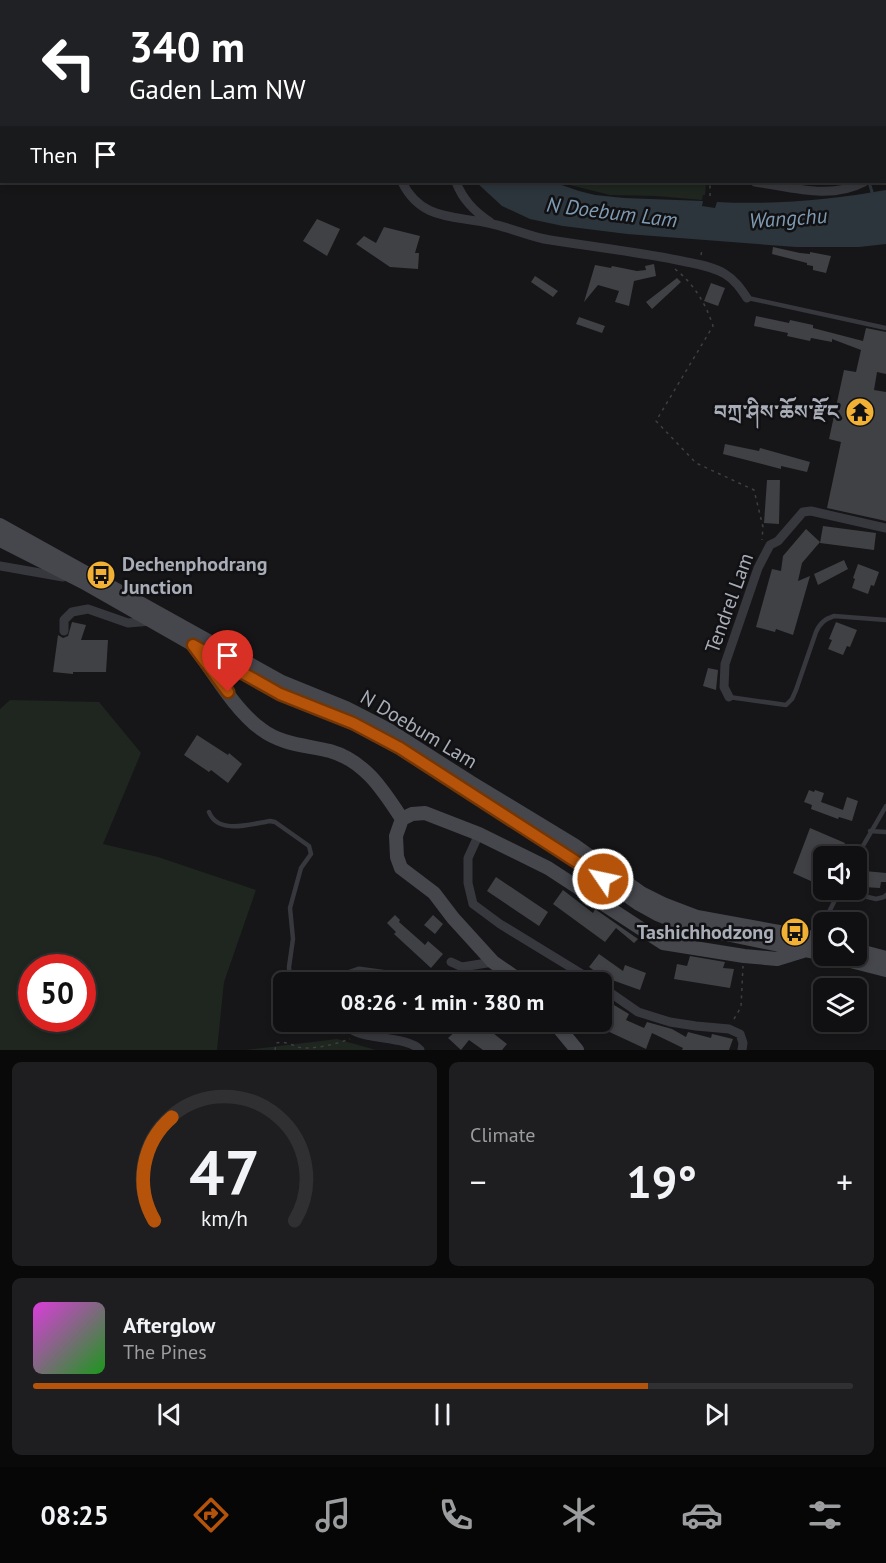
<!DOCTYPE html>
<meta charset="utf-8">
<style>
:root{--surface:#101012;--page:#1e1e20;--text:#f1f3f6;--muted:#9c9d9f;--line:#303032;--accent:#b45309}
body{margin:0;font-family:"PT Sans","Noto Serif Tibetan",sans-serif;background:var(--page);color:var(--text);height:100vh;display:flex;flex-direction:column;font-size:22px;white-space:nowrap}
*{box-sizing:border-box;margin:0}
p{font-size:20px;color:var(--muted)}
.icon{flex:none;width:33px;height:33px;fill:none;stroke:currentColor;stroke-width:2;stroke-linecap:round;stroke-linejoin:round}
.map{position:relative;height:1050px;overflow:hidden}
.sheet{display:flex;flex-direction:column;gap:12px;padding:12px;background:#09090a;flex:1}
.sheet>*{flex:none}
.top-card{position:absolute;left:0px;top:0px;width:886px;height:183px;box-shadow:0 3px 9px #0003,0 0 0 2px var(--line);background:#202124;color:#fff;overflow:hidden}
.tools{position:absolute;left:813px;top:846px;display:grid;gap:12px}
.tools a{display:grid;place-items:center;width:54px;height:54px;border-radius:9px;background:var(--surface);box-shadow:0 3px 9px #0003,0 0 0 2px var(--line);font-size:30px}
.speed{position:absolute;left:18px;top:954px;display:flex;gap:12px;font-size:30px;font-weight:700;text-align:center}
.speed>*{display:grid;place-content:center;width:78px;height:78px;border-radius:50%;background:var(--surface);box-shadow:0 3px 9px #0003,0 0 0 2px var(--line);line-height:1}
.speed .limit{border:9px solid #d22;background:#fff;color:#111}
.pin{position:absolute;display:grid;place-items:center;width:51px;height:51px;color:#fff;margin:-62px -26px;border-radius:50% 50% 50% 0;rotate:-45deg;box-shadow:0 0 6px #0007}
.pin .icon{rotate:45deg}
.me{position:absolute;width:66px;margin:-33px;rotate:304deg;stroke-linejoin:round;filter:drop-shadow(0 0 4px #0008)}
.turn{display:flex;align-items:center;gap:21px;height:126px;padding:0 30px;font-size:27px}
.turn .icon{width:78px;height:78px;stroke-width:2.5}
.turn b{display:block;font-size:42px;line-height:51px}
.then{display:flex;align-items:center;height:57px;padding:0 30px;background:#0003;gap:12px;font-size:22px}
.big{font-size:45px;font-weight:600;line-height:1.1}
.sheet .card{flex:1;display:flex;flex-direction:column;justify-content:center;gap:9px;min-width:0;padding:0 21px;border-radius:9px;background:var(--page)}
.sheet .dial{align-items:center;gap:0}
.dial svg{height:156px;overflow:visible;fill:none;stroke:var(--line);stroke-width:7;stroke-linecap:round;text-anchor:middle}
.dial text{fill:var(--text);stroke:none}
.song{display:flex;align-items:center;gap:18px}
.cover{width:72px;height:72px;border-radius:9px;background:linear-gradient(135deg,hsl(300 70% 55%),hsl(120 70% 35%))}
.played{height:6px;border-radius:3px;background:linear-gradient(90deg,var(--accent) 75%,var(--line) 75%)}
.keys{display:flex;justify-content:space-around;direction:ltr}
.heat{display:flex;justify-content:space-between;align-items:center;font-size:33px;direction:ltr}
.sheet .tiles{flex:1;display:grid;gap:12px;grid-template-columns:1fr 1fr}
.card:last-child{grid-column:span 2}
.trip{position:absolute;left:273px;top:972px;width:339px;height:60px;border-radius:9px;background:var(--surface);box-shadow:0 3px 9px #0003,0 0 0 2px var(--line);font-weight:600;line-height:60px;text-align:center}
.tab-bar{display:flex;height:96px;justify-content:space-around;align-items:center;background:#060607;color:var(--muted)}
.tab-bar .icon{width:42px;height:42px}
.tab-bar .on{color:var(--accent)}
.tab-bar b{font-size:27px;color:var(--text)}
.map>svg:first-child{display:block}
</style>
<div class="map">
<svg width="886" height="1050" viewBox="0 0 886 1050">
<rect width="100%" height="100%" fill="#161618"/>
<!-- green -->
<path fill="#1e261f" fill-rule="evenodd" d="M558 182H706L705 195H703L702 200 657 196 610 195Z
M10 700 99 702 141 753 103 844 158 857 256 890 224 982 217 1050H0V709ZM32 968H82V1018H32Z
M337 1039 376 1050H245Z"/>
<!-- water -->
<path fill="#2c353c" d="M476 182H553L579 191 595 195 624 198 703 201 702 206 715 208 717 202C773 205 831 200 886 190V244L859 247H796L627 234 563 226 530 219 502 206Z"/>
<g fill="none" stroke-linecap="round" stroke-linejoin="round">
<!-- stream -->
<path stroke="#2c353c" stroke-width="3" d="M869 182 872 192"/>
</g>
<!-- building -->
<path fill="#404145" d="M317 219 340 229 327 256 303 241Z
M384 227 420 236 415 253H419L418 269 390 267 356 244 364 236 376 243Z
M773 247 800 253 810 254V252L831 256 826 273 813 270V266L807 265V263L772 254Z
M654 264 656 276 634 281 629 306 615 302 619 291 598 285 584 302 595 265 611 268 612 266 637 271 646 270 645 266Z
M535 276 558 291 553 297 531 282Z
M677 278 681 282 652 309 646 302Z
M711 283 725 288 718 306 704 301Z
M756 316 789 323 790 320 813 325V328L863 341 866 328 886 332V374L877 372 874 390 886 392V521L827 508 841 442 829 439 844 370 856 372 861 350 832 339V342L811 338 810 341 787 336 788 333 754 326Z
M579 317 605 326 602 333 576 324Z
M725 444 759 451 760 448 810 462 807 472 781 466V469L723 454Z
M767 480H780L779 524 764 523Z
M823 526 876 533 874 550 820 543Z
M806 529 820 542 802 563 798 581 810 576 793 635 776 629 775 632 756 627 772 569 781 571 783 556Z
M844 560 848 569 818 585 814 574Z
M858 564 879 572 874 586 871 585 868 594 852 588 855 579 853 578Z
M72 622 86 625 81 640H108L106 672H73V674L53 672 58 635 63 638 68 636Z
M836 622 857 630 850 647 847 646 843 655 828 649 832 640 829 639Z
M708 668 718 670 716 690 703 686Z
M197 735 228 755 229 753 242 764 228 783 211 770 209 772 184 755Z
M809 790 814 792 815 790 824 793 821 802 843 810 847 797 858 801 852 821 839 817 838 819 811 809 812 805 804 802Z
M810 828 845 843 839 856H824V887L793 873Z
M865 871 886 873V882H881L880 888 863 887Z
M496 877 548 912 539 926 487 891Z
M563 890 593 913 595 909 638 939 634 943 616 928 605 942 553 904Z
M395 915 400 920 399 922 425 945 428 941 443 954 431 968 394 934 396 932 387 923Z
M433 915 443 924 435 934 424 925Z
M599 954 623 971 625 965 646 973 640 990 612 980 610 982 589 967Z
M690 956 725 962 723 968 734 969 730 988 674 979 677 964 687 966Z
M614 1005 629 1014 626 1020 644 1028 647 1022 672 1029 686 1037 688 1032 711 1038 712 1034 733 1039 729 1050H682L683 1048 652 1033 646 1049 603 1029Z
M454 1022H488L484 1026 507 1044 502 1050H483L469 1040 461 1050 448 1038 460 1027Z"/>
<g fill="none" stroke-linecap="round" stroke-linejoin="round">
<!-- path -->
<path stroke="#3d3f44" stroke-width="1.5" stroke-dasharray="3 4.5" stroke-linecap="butt" d="M710 196V182
M701 255 702 250
M675 269C694 284 706 304 713 326L656 421 696 463 754 490 763 527 762 540
M734 1019 741 1007 743 966
M275 1050 276 1043C287 1040 295 1048 305 1048 320 1048 336 1044 350 1039"/>
<!-- service -->
<path stroke="#37383d" stroke-width="4.5" d="M680 0 681 2
M0 7 2 8
M748 298 886 328
M729 697 786 705 792 699 796 690 816 632C820 623 825 619 834 616L886 620
M209 812C218 835 251 824 270 821L275 822 309 846 311 854 301 868 290 908 293 939 289 967 290 982
M870 831 886 832
M856 858 886 806
M839 890 876 899 884 897 886 895
M816 938 840 890"/>
<!-- minor -->
<path stroke="#37383d" stroke-width="9" d="M89 0 91 2
M395 0 396 2
M624 0 626 2
M240 1 261 2
M161 2V0
M846 2 847 0
M0 66 2 65
M885 81 886 82
M885 95H886
M885 170H886
M402 182C422 222 455 215 492 224 512 228 530 237 550 240 594 247 638 252 682 261 696 264 712 266 725 274 735 280 741 289 747 298
M456 182C463 200 474 211 490 222
M755 182C791 187 830 200 864 182
M0 566 63 577
M64 631V620L72 612 88 609 128 623 152 621
M729 697 724 687 725 664 758 568 770 545 778 541 803 512 811 511 886 528
M479 834 468 858V883L473 904 500 924 595 982
M451 962 462 967 493 962
M328 982 359 971 439 982
M602 987 638 1012 670 1022 696 1026 729 1029 740 1034 743 1043 742 1050
M337 1022C344 1025 351 1030 359 1033 376 1039 410 1038 420 1050"/>
<!-- secondary -->
<path stroke="#45474d" stroke-width="14" d="M0 525 282 682 346 708 387 729 470 782 574 845 641 893 663 904 697 917 824 940
M0 540 83 582 280 694 353 723 400 748 585 866 639 904 657 914 687 926 824 954
M197 650C215 675 236 711 261 729 282 745 306 745 330 751 365 761 383 790 402 819
M856 950 886 958
M831 956 886 970
M522 982 493 962 453 918 434 893 401 868 397 857 396 836 402 819 412 814 425 813 479 834 548 868 663 943 744 956 777 959 806 950
M554 1022 577 1050"/>
</g>
<g fill="none" stroke-linecap="round" stroke-linejoin="round">
<!-- route casing -->
<g stroke="#753606" stroke-width="15">
<path id="route" d="M228 692 193 645 280 694 353 723 400 748 603 879"/>
</g>
<!-- route -->
<use href="#route" stroke="#b45309" stroke-width="10"/>
</g>
<!-- icons -->
<defs>
<g id="temple-disc" transform="scale(1.5)"><circle r="9.5" fill="#f2b134" stroke="#111113"/><path d="M0-6L5-2H3V0L6.5 2.5H4V6H1.5V3h-3V6H-4V2.5H-6.5L-3 0V-2H-5Z" fill="#111"/></g>
<g id="bus-disc" transform="scale(1.5)"><circle r="9.5" fill="#f2b134" stroke="#111113"/><path d="M-5-6H5V4H4V6H2V4H-2V6H-4V4H-5ZM-3.5-4V0h7V-4ZM-3.5 1.2v1.5H-2V1.2ZM2 1.2v1.5H3.5V1.2Z" fill="#111"/></g>
</defs>
<g fill-rule="evenodd">
<use href="#temple-disc" x="860" y="412"/>
<use href="#bus-disc" x="101" y="575"/>
<use href="#bus-disc" x="795" y="932"/>
</g>
<g text-anchor="middle" dominant-baseline="central" stroke-width="5" stroke-linejoin="round" paint-order="stroke">
<!-- poi labels -->
<g font-size="20" font-weight="bold" fill="#a8adb8" stroke="#111113" text-anchor="end">
<text x="839" y="412">བཀྲ་ཤིས་ཆོས་རྫོང</text>
<text x="122" y="564" text-anchor="start">Dechenphodrang<tspan x="122" dy="23">Junction</tspan></text>
<text x="774" y="932">Tashichhodzong</text>
</g>
<!-- street labels -->
<g font-size="20" fill="#a8adb8" stroke="#111113">
<text transform="translate(729 603) rotate(-70)">Tendrel Lam</text>
<text transform="translate(419 729) rotate(31)">N Doebum Lam</text>
</g>
<!-- water labels -->
<g font-size="21" font-style="italic" fill="#7f9bb3" stroke="#111113">
<text transform="translate(612 212) rotate(7)">N Doebum Lam</text>
<text transform="translate(788 218) rotate(-4)">Wangchu</text>
</g>
</g>
</svg>
<div class="tools">
<a><svg class="icon" aria-label="sound" viewBox="0 0 24 24"><path d="M4 9h4l5-4v14l-5-4H4zM17 9q2 3 0 6"/></svg></a>
<a><svg class="icon" aria-label="search" viewBox="0 0 24 24"><circle cx="10" cy="10" r="6"/><path d="M15 15l6 6"/></svg></a>
<a><svg class="icon" aria-label="layers" viewBox="0 0 24 24"><path d="M12 4l9 5-9 5-9-5zM3 14l9 5 9-5"/></svg></a>
</div>
<div class="speed"><div class="limit">50</div></div>
<div class="pin" style="left:228px;top:692px;background:#d93025"><svg class="icon" aria-label="arrive" viewBox="0 0 24 24"><path d="M6 21V4h12l-3 4 3 4H6"/></svg></div>
<svg class="me" style="left:603px;top:879px" viewBox="-20 -20 40 40"><circle r="17" fill="#b45309" stroke="#fff" stroke-width="3"/><path d="M0-11L8 9 0 5-8 9z" fill="#fff"/></svg>
<div class="trip">08:26 · 1 min · 380 m</div>
<div class="top-card">
<div class="turn"><svg class="icon" aria-label="left" viewBox="0 0 24 24"><path d="M17 20v-9H6M10 6l-5 5 5 5"/></svg><div><b>340 m</b>Gaden Lam NW</div></div>
<div class="then">Then<svg class="icon" aria-label="arrive" viewBox="0 0 24 24"><path d="M6 21V4h12l-3 4 3 4H6"/></svg></div>
</div>
</div>
<section class="sheet">
<div class="tiles">
<div class="card dial"><svg viewBox="0 0 100 80">
<path d="M14 69A42 42 0 1 1 86 69"/>
<path d="M14 69A42 42 0 0 1 23 16" stroke="#b45309"/>
<text x="50" y="56" font-size="32" font-weight="700">47</text>
<text x="50" y="72" font-size="11">km/h</text>
</svg></div>
<div class="card"><p>Climate</p>
<div class="heat"><a>−</a><b class="big">19°</b><a>+</a></div>
</div>
<div class="card">
<div class="song"><i class="cover"></i><div><b>Afterglow</b><p>The Pines</p></div></div>
<div class="played"></div>
<div class="keys"><svg class="icon" aria-label="previous" viewBox="0 0 24 24"><path d="M18 5L8 12l10 7zM5 5v14"/></svg><svg class="icon" aria-label="pause" viewBox="0 0 24 24"><path d="M8 5v14M16 5v14"/></svg><svg class="icon" aria-label="next" viewBox="0 0 24 24"><path d="M6 5l10 7-10 7zM19 5v14"/></svg></div>
</div>
</div>
</section>
<nav class="tab-bar">
<b>08:25</b>
<svg class="icon on" aria-label="directions" viewBox="0 0 24 24"><path d="M12 3l9 9-9 9-9-9zM9 14v-3h6M13 9l2 2-2 2"/></svg>
<svg class="icon" aria-label="music" viewBox="0 0 24 24"><path d="M9 18V5l10-2v13"/><circle cx="6" cy="18" r="3"/><circle cx="16" cy="16" r="3"/></svg>
<svg class="icon" aria-label="phone" viewBox="0 0 24 24"><path d="M5 4h4l2 5-3 2q2 4 5 5l2-3 5 2v4C11 20 4 13 5 4z"/></svg>
<svg class="icon" aria-label="climate" viewBox="0 0 24 24"><path d="M12 3v18M4 7l16 10M4 17L20 7"/></svg>
<svg class="icon" aria-label="car" viewBox="0 0 24 24"><path d="M5 17H2v-5l4-1 3-4h7l3 4 3 1v5h-3M9 17h6M6 11h13"/><circle cx="7" cy="17" r="2"/><circle cx="17" cy="17" r="2"/></svg>
<svg class="icon" aria-label="filters" viewBox="0 0 24 24"><path d="M4 7h16M4 17h16"/><circle cx="9" cy="7" r="2"/><circle cx="15" cy="17" r="2"/></svg>
</nav>
